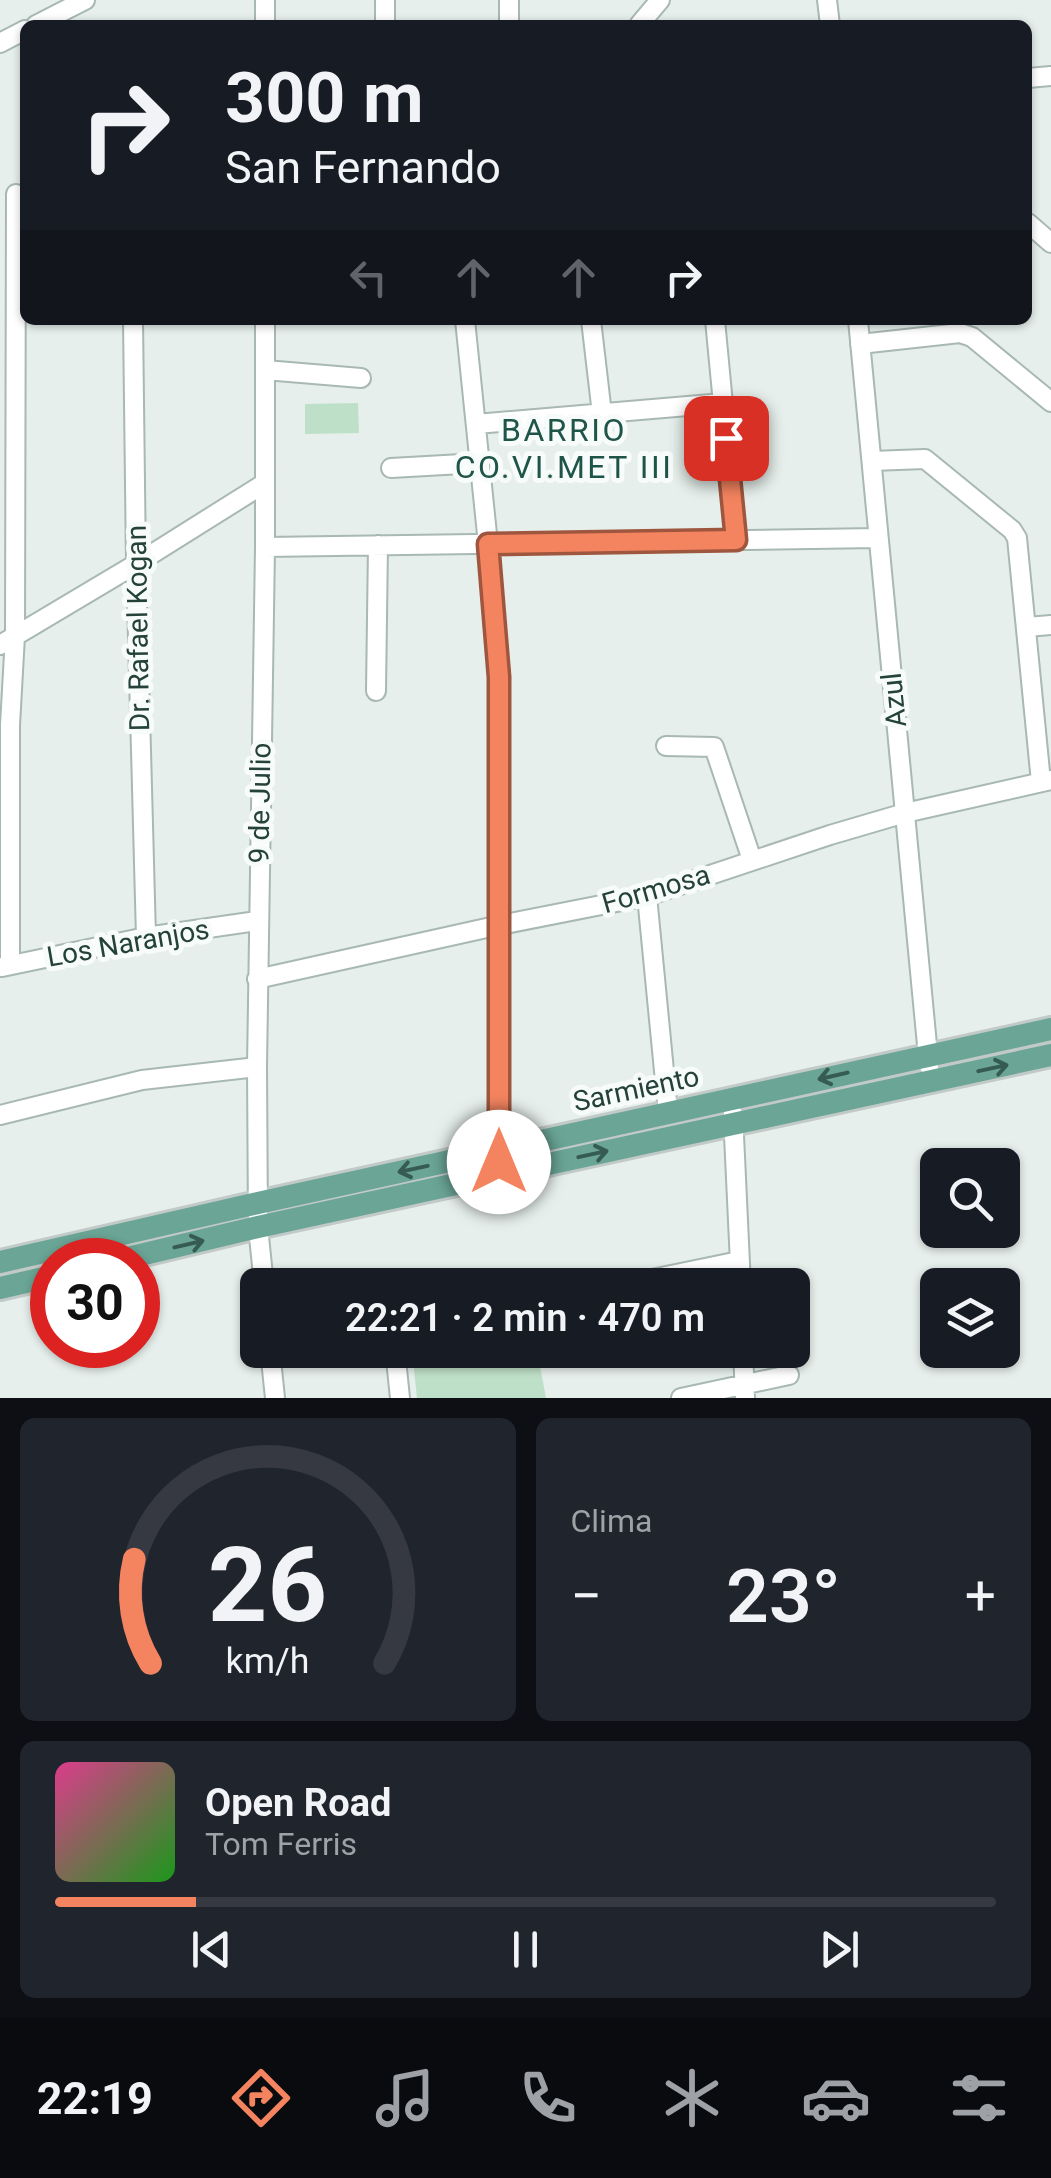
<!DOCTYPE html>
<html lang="es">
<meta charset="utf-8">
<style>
:root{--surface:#171b24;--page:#20242c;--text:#f1f3f6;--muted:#9ea1a6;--line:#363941;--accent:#f4845f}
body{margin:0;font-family:Roboto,sans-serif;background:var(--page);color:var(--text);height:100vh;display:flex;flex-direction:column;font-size:38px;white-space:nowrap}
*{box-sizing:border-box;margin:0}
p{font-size:32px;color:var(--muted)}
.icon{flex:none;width:55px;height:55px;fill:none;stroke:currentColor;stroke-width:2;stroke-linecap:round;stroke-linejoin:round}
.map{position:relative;height:1398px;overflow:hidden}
.sheet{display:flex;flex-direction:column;gap:20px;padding:20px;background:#0d0f14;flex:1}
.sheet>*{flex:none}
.top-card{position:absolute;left:20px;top:20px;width:1012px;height:305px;border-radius:15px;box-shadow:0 2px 8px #0004;background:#171b24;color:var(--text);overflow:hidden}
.buttons{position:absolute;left:920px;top:1148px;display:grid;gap:20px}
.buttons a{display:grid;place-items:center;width:100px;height:100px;border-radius:15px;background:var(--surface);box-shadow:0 2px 8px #0004;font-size:50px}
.speed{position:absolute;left:30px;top:1238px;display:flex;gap:20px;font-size:50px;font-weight:700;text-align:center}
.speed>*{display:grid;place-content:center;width:130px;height:130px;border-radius:50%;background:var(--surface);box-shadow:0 2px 8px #0004;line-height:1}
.speed .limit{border:15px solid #d22;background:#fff;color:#111}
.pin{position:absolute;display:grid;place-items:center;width:85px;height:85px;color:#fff;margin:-42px;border-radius:20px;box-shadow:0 5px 15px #0006}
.me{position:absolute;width:110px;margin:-55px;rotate:0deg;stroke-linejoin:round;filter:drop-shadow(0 0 8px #0008)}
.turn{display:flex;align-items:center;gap:35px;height:210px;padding:0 40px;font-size:45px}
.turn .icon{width:130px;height:130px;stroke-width:2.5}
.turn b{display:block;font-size:70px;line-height:85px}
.lanes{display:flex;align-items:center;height:95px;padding:0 40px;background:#0003;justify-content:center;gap:50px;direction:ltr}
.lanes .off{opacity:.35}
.big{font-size:75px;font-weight:600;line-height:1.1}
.sheet .widget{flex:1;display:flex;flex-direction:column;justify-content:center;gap:15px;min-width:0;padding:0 35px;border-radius:15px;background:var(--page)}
.sheet .dial{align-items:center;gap:0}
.dial svg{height:260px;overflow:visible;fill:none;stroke:var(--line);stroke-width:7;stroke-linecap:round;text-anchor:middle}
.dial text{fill:var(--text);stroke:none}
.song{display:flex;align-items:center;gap:30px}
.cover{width:120px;height:120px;border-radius:15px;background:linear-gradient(135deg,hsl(330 70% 55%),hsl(120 70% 35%))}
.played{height:10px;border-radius:5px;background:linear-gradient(90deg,var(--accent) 15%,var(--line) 15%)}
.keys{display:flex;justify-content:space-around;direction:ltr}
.heat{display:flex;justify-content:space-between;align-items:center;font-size:55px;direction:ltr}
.sheet .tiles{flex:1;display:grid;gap:20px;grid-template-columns:1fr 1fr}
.widget:last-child{grid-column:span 2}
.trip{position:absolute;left:240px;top:1268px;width:570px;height:100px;border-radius:15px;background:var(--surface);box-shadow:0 2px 8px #0004;font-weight:600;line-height:100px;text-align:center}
.tab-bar{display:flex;height:160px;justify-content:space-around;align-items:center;background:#090b0e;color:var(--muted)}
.tab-bar .icon{width:70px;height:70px}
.tab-bar .selected{color:var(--accent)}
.tab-bar b{font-size:45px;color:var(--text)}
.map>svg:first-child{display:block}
</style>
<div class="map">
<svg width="1051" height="1398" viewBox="0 0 1051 1398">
<rect width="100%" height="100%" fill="#e6efeb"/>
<!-- green -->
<path fill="#bfe0c8" d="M358 403 359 433 305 434V404Z
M412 1350H537L546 1398H417Z"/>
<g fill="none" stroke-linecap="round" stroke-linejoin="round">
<!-- minor casing -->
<g stroke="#a8b8b2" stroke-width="22">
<path id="minor" d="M385 0V25
M827 0 830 25
M36 25 85 0
M265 25V0
M509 25V0
M639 25 660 0
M0 43 25 30
M1028 78 1051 76
M1028 223 1051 243
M133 320 136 564 146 937
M465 320 488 544 499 677V1159
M591 320 602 414
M715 320 736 540
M858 320 929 1066
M860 344 960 333 972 337 1051 402
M265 370 361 378
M476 424 723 403
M872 461 925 459 1012 530 1017 538 1041 782
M391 468 480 463
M265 547 878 538
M1027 627 1051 625
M0 645 136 564 265 483
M376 691 378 545
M666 746 714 747 752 860
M647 896 668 1112
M10 965V725L15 636 16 194
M2 967 146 937 257 921
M257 979 500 925 647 896 830 835 905 813 1051 780
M733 1114 741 1285
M0 1115 142 1080 257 1067
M264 1285 258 1227 257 1067 265 547V320
M623 1285 739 1261
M270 1350 275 1398
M395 1350 400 1398
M743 1350 745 1398
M681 1398 789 1375"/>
</g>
<!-- major casing -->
<g stroke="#c2cac8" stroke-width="28">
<path id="major" d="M119 1260 258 1227 1051 1055
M0 1262 258 1203 1051 1029
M0 1288 52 1276"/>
</g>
<!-- minor -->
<use href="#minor" stroke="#fff" stroke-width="18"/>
<!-- major -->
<use href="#major" stroke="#6aa596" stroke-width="22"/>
</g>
<!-- one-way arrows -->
<defs><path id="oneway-shaft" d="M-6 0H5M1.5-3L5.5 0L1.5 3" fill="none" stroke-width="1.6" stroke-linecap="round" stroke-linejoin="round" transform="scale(2.5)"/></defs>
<g stroke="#365b51">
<use href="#oneway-shaft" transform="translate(993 1068) rotate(-12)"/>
<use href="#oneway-shaft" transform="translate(833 1076) rotate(167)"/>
<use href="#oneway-shaft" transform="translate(593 1154) rotate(-12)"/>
<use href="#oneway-shaft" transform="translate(413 1169) rotate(168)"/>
<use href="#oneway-shaft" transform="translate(189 1244) rotate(-13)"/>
</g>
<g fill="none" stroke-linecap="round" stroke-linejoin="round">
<!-- route casing -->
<g stroke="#9f563e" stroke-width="25">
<path id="route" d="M499 1162V677L488 544 736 540 726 438"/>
</g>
<!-- route -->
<use href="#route" stroke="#f4845f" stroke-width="18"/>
</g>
<g text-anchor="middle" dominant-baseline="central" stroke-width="10" stroke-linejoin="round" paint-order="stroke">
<!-- street labels -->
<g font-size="28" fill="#24423a" stroke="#f7fbf9">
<text transform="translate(138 628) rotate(-91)">Dr. Rafael Kogan</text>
<text transform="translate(894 700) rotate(-96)">Azul</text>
<text transform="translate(260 803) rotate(-89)">9 de Julio</text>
<text transform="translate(656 889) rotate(-16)">Formosa</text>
<text transform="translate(128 943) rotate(-10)">Los Naranjos</text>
<text transform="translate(636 1089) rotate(-12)">Sarmiento</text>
</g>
<!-- quarter labels -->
<g font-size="32" letter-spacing="2.5" fill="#1f5548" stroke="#f7fbf9">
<text x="564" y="430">BARRIO<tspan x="564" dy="37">CO.VI.MET III</tspan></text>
</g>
</g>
</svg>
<div class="buttons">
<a><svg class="icon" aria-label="search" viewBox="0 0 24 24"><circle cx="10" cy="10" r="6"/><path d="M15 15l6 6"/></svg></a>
<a><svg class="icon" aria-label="layers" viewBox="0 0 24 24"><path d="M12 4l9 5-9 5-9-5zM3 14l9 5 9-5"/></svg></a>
</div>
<div class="speed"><div class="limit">30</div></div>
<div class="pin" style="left:726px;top:438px;background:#d93025"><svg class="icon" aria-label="arrive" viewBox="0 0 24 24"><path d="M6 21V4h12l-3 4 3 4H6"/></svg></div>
<svg class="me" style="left:499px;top:1162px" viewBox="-20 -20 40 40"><circle r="19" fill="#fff"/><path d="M0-13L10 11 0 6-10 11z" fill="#f4845f"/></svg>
<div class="trip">22:21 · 2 min · 470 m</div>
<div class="top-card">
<div class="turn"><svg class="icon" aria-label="right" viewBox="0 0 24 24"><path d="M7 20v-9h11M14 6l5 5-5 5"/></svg><div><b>300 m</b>San Fernando</div></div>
<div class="lanes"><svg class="icon off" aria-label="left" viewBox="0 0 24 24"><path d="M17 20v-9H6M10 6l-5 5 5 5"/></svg><svg class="icon off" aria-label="ahead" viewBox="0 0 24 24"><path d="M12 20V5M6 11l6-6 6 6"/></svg><svg class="icon off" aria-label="ahead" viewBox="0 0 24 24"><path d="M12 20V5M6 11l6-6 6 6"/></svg><svg class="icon" aria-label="right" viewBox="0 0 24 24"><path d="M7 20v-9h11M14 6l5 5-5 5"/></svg></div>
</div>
</div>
<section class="sheet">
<div class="tiles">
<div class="widget dial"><svg viewBox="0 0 100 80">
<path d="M14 69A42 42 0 1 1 86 69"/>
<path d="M14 69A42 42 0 0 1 9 37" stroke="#f4845f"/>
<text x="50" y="56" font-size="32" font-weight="700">26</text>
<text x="50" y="72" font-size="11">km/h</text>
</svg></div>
<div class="widget"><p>Clima</p>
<div class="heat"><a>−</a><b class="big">23°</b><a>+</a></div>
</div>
<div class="widget">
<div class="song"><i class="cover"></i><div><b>Open Road</b><p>Tom Ferris</p></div></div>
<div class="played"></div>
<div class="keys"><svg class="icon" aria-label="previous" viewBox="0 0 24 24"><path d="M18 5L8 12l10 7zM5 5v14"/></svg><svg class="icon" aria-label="pause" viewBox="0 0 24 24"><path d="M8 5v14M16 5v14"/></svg><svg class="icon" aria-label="next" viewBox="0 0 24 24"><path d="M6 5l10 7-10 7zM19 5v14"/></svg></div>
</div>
</div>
</section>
<nav class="tab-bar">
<b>22:19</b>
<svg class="icon selected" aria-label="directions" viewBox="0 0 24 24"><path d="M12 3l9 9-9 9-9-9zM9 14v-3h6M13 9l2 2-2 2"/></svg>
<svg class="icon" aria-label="music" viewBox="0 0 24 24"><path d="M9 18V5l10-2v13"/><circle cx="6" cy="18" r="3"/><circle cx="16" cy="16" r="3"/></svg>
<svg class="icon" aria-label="phone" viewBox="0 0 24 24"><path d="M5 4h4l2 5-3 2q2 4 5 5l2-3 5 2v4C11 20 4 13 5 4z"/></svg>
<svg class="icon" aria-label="climate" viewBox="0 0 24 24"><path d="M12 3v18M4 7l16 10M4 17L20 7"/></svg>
<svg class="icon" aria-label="car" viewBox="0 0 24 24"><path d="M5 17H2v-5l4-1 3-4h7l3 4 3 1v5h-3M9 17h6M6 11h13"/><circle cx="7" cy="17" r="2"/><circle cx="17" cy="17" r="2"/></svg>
<svg class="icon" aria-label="filters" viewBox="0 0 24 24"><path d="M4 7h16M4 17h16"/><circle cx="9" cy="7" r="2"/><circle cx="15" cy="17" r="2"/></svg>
</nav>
